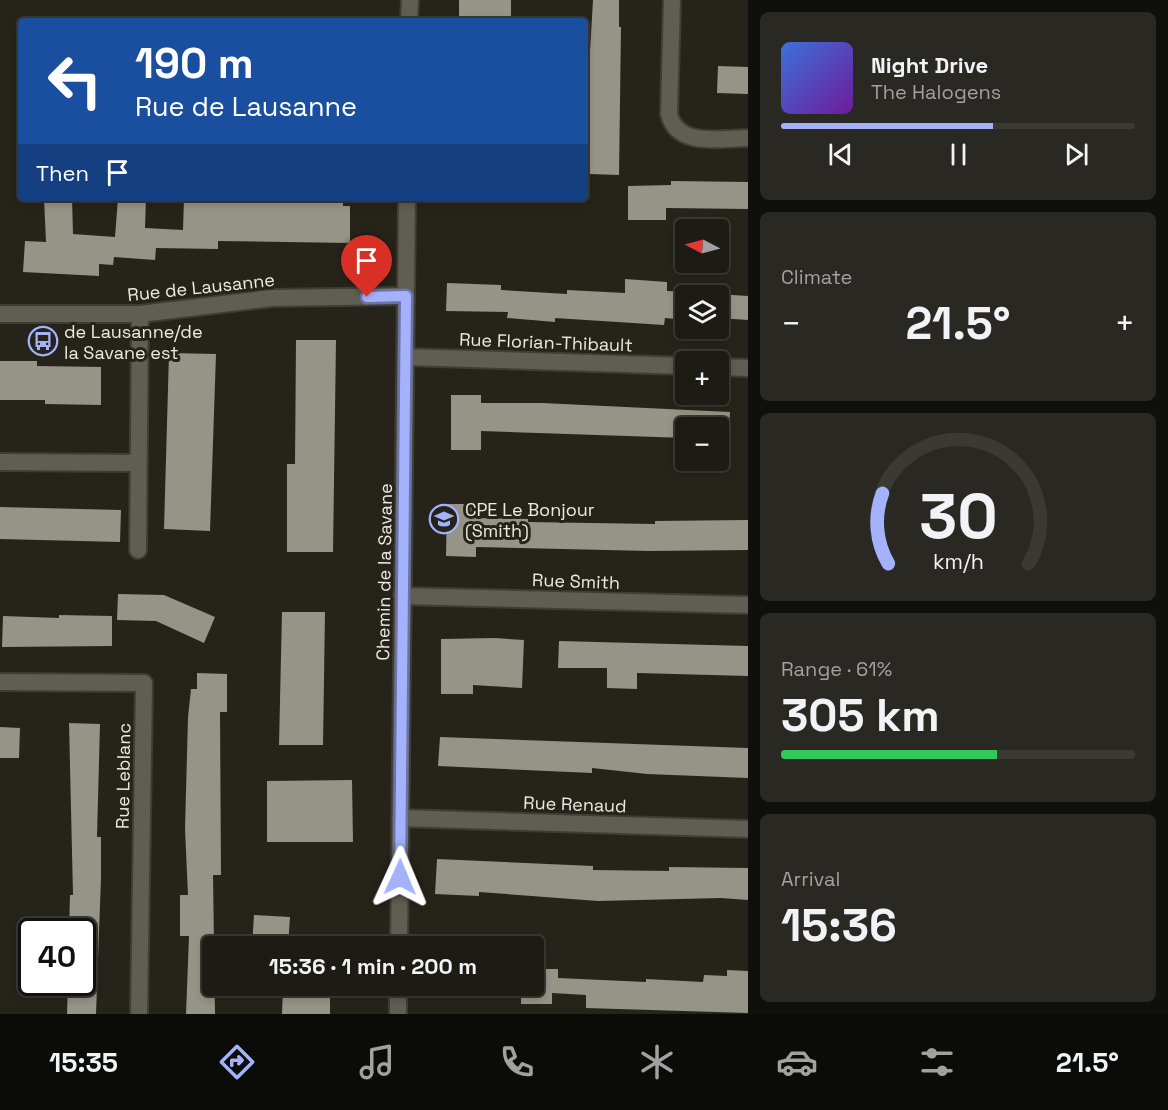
<!DOCTYPE html>
<meta charset="utf-8">
<style>
:root{--surface:#1c1b14;--page:#292822;--text:#f1f3f6;--muted:#a0a1a0;--line:#3a3934;--accent:#a4b2fc}
body{margin:0;font-family:"Space Grotesk",sans-serif;background:var(--page);color:var(--text);height:100vh;display:flex;flex-direction:column;font-size:22px;white-space:nowrap}
*{box-sizing:border-box;margin:0}
p{font-size:20px;color:var(--muted)}
.icon{flex:none;width:33px;height:33px;fill:none;stroke:currentColor;stroke-width:2;stroke-linecap:round;stroke-linejoin:round}
.map{position:relative;flex:1;overflow:hidden}
.panel{display:flex;flex-direction:column;gap:12px;padding:12px;background:#0f0f0b;width:420px}
.panel>*{flex:none}
.hud{position:absolute;left:18px;top:18px;width:570px;height:183px;border-radius:6px;box-shadow:0 3px 9px #0003,0 0 0 2px var(--line);background:#1a4fa0;color:#fff;overflow:hidden}
.needle{width:39px;rotate:276deg}
.controls{position:absolute;left:675px;top:219px;display:grid;gap:12px}
.controls a{display:grid;place-items:center;width:54px;height:54px;border-radius:6px;background:var(--surface);box-shadow:0 3px 9px #0003,0 0 0 2px var(--line);font-size:30px}
.speed{position:absolute;left:18px;top:918px;display:flex;gap:12px;font-size:30px;font-weight:700;text-align:center}
.speed>*{display:grid;place-content:center;width:78px;height:78px;border-radius:50%;background:var(--surface);box-shadow:0 3px 9px #0003,0 0 0 2px var(--line);line-height:1}
.speed .limit{border:3px solid #111;border-radius:9px;background:#fff;color:#111}
.pin{position:absolute;display:grid;place-items:center;width:51px;height:51px;color:#fff;margin:-62px -26px;border-radius:50% 50% 50% 0;rotate:-45deg;box-shadow:0 0 6px #0007}
.pin .icon{rotate:45deg}
.me{position:absolute;width:66px;margin:-33px;rotate:1deg;stroke-linejoin:round;filter:drop-shadow(0 0 4px #0008)}
.turn{display:flex;align-items:center;gap:21px;height:126px;padding:0 18px;font-size:27px}
.turn .icon{width:78px;height:78px;stroke-width:2.5}
.turn b{display:block;font-size:42px;line-height:51px}
.then{display:flex;align-items:center;height:57px;padding:0 18px;background:#0003;gap:12px;font-size:22px}
.big{font-size:45px;font-weight:700;line-height:1.1}
.panel .widget{flex:1;display:flex;flex-direction:column;justify-content:center;gap:9px;min-width:0;padding:0 21px;border-radius:9px;background:var(--page)}
.panel .dial{align-items:center;gap:0}
.dial svg{height:156px;overflow:visible;fill:none;stroke:var(--line);stroke-width:7;stroke-linecap:round;text-anchor:middle}
.dial text{fill:var(--text);stroke:none}
.song{display:flex;align-items:center;gap:18px}
.cover{width:72px;height:72px;border-radius:9px;background:linear-gradient(135deg,hsl(220 70% 55%),hsl(280 70% 35%))}
.played{height:6px;border-radius:3px;background:linear-gradient(90deg,var(--accent) 60%,var(--line) 60%)}
.keys{display:flex;justify-content:space-around;direction:ltr}
.heat{display:flex;justify-content:space-between;align-items:center;font-size:33px;direction:ltr}
.charge{height:9px;border-radius:4px;background:linear-gradient(90deg,#34c759 61%,var(--line) 0)}
.trip{position:absolute;left:202px;top:936px;width:342px;height:60px;border-radius:6px;background:var(--surface);box-shadow:0 3px 9px #0003,0 0 0 2px var(--line);font-weight:700;line-height:60px;text-align:center}
.tabs{display:flex;height:96px;justify-content:space-around;align-items:center;background:#0b0b08;color:var(--muted)}
.tabs .icon{width:42px;height:42px}
.tabs .on{color:var(--accent)}
.tabs b{font-size:27px;color:var(--text)}
main{display:flex;flex:1;min-height:0}
.map>svg:first-child{display:block}
</style>
<main>
<div class="map">
<svg width="748" height="1014" viewBox="0 0 748 1014">
<rect width="100%" height="100%" fill="#26241a"/>
<!-- building -->
<path fill="#969387" d="M459 0H511V21H459Z
M593 0H619V27H621L619 175 590 174 589 68Z
M718 66 748 67V94L717 93Z
M671 181 748 182V209L666 208V220H628V186L671 185Z
M44 198H72L73 234 115 237 118 198H146L145 228 183 230 184 198H343V206H350V243L218 241V249L156 248 155 260 114 257 113 265 99 264V276L23 272 25 241 46 242Z
M625 279 667 282V291L686 292V320L665 318 664 325 555 318V322L507 318 508 312 446 311 447 283 501 285V290L567 294V290L625 293Z
M718 294 748 296V320L718 318Z
M296 340H336L333 552H287V464H295Z
M169 353 216 354 210 531 164 529Z
M0 361H37V366L101 367V405L45 404V400H0Z
M451 395H481V403H542L730 412 729 428H686V438L481 431V450H451Z
M447 504H477V518L528 519V522L655 524V521L748 520V550L649 551 476 547V557L446 556Z
M0 507 121 510 120 542 0 539Z
M118 594 164 595 215 617 204 643 156 621 117 620Z
M282 612H325L323 745H279Z
M59 615 112 616V646L2 647 3 616 59 618Z
M495 638 524 640 522 688 473 685V694H441V639Z
M559 641 748 646V676L637 673V689L607 688V668H558Z
M197 673 227 674V712H220L221 875H213L215 1014H186L189 936H180V895H188L185 829 188 717 191 689H197Z
M69 723 100 724 97 837H101V878L96 1014H67L68 982H82V932H69L70 895H73Z
M0 727 20 728 19 758H0Z
M440 737 748 748V778L647 774 592 768V773L438 766Z
M352 780 353 842H267V781Z
M437 859 593 866V870L669 871V867L748 868V900L721 898 598 901 479 892V896L435 894Z
M254 915 290 917 288 946H252Z
M534 969H558V978L646 982V979L703 982 704 975 727 976V970L748 971V1013L586 1008V995L552 993V1004H521V986H534Z
M283 986H330V1014H282Z"/>
<g fill="none" stroke-linecap="round" stroke-linejoin="round">
<!-- minor casing -->
<g stroke="#3f3e36" stroke-width="20">
<path id="minor" d="M672 0 669 114C677 148 721 138 748 138
M0 314H140L272 298 406 296
M406 357 686 366
M718 367 748 368
M0 462 139 463
M138 550 140 314
M402 596 748 605
M0 682 144 683 139 1014
M400 818 748 829"/>
</g>
<!-- tertiary casing -->
<g stroke="#3f3e36" stroke-width="20">
<path id="tertiary" d="M409 21 410 0
M399 946 407 198
M398 1014V986"/>
</g>
<!-- minor -->
<use href="#minor" stroke="#605d52" stroke-width="16"/>
<!-- tertiary -->
<use href="#tertiary" stroke="#605d52" stroke-width="16"/>
</g>
<g fill="none" stroke-linecap="round" stroke-linejoin="round">
<!-- route casing -->
<g stroke="#6b74a4" stroke-width="15">
<path id="route" d="M367 297 406 296 400 877"/>
</g>
<!-- route -->
<use href="#route" stroke="#a4b2fc" stroke-width="10"/>
</g>
<!-- icons -->
<defs>
<g id="bus-ring" transform="scale(1.5)"><circle r="9.5" fill="#26241a" stroke="#a4b2fc" stroke-width="1.5"/><path d="M-5-6H5V4H4V6H2V4H-2V6H-4V4H-5ZM-3.5-4V0h7V-4ZM-3.5 1.2v1.5H-2V1.2ZM2 1.2v1.5H3.5V1.2Z" fill="#a4b2fc"/></g>
<g id="school-ring" transform="scale(1.5)"><circle r="9.5" fill="#26241a" stroke="#a4b2fc" stroke-width="1.5"/><path d="M0-5L7-2L0 1L-7-2ZM-4 1L0 2.5L4 1V4Q0 6-4 4Z" fill="#a4b2fc"/></g>
</defs>
<g fill-rule="evenodd">
<use href="#bus-ring" x="43" y="341"/>
<use href="#school-ring" x="444" y="519"/>
</g>
<g text-anchor="middle" dominant-baseline="central" stroke-width="6" stroke-linejoin="round" paint-order="stroke">
<!-- street labels -->
<g font-size="18" fill="#ebeae3" stroke="#26241a">
<text transform="translate(201 287) rotate(-6)">Rue de Lausanne</text>
<text transform="translate(546 342) rotate(2)">Rue Florian-Thibault</text>
<text transform="translate(384 572) rotate(-89)">Chemin de la Savane</text>
<text transform="translate(576 581) rotate(2)">Rue Smith</text>
<text transform="translate(123 776) rotate(-89)">Rue Leblanc</text>
<text transform="translate(575 804) rotate(2)">Rue Renaud</text>
</g>
<!-- poi labels -->
<g font-size="18" fill="#ebeae3" stroke="#26241a" text-anchor="start">
<text x="64" y="331">de Lausanne/de<tspan x="64" dy="21">la Savane est</tspan></text>
<text x="465" y="509">CPE Le Bonjour<tspan x="465" dy="21">(Smith)</tspan></text>
</g>
</g>
</svg>
<div class="controls">
<a><svg class="needle" viewBox="-14 -14 28 28"><path d="M0-13l5 13h-10z" fill="#e53935"/><path d="M0 13l5-13h-10z" fill="#a0a1a0"/></svg></a>
<a><svg class="icon" aria-label="layers" viewBox="0 0 24 24"><path d="M12 4l9 5-9 5-9-5zM3 14l9 5 9-5"/></svg></a>
<a>+</a>
<a>−</a>
</div>
<div class="speed"><div class="limit">40</div></div>
<div class="pin" style="left:367px;top:297px;background:#d93025"><svg class="icon" aria-label="arrive" viewBox="0 0 24 24"><path d="M6 21V4h12l-3 4 3 4H6"/></svg></div>
<svg class="me" style="left:400px;top:877px" viewBox="-20 -20 40 40"><path d="M0-17L14 15 0 8-14 15z" fill="#a4b2fc" stroke="#fff" stroke-width="4"/></svg>
<div class="trip">15:36 · 1 min · 200 m</div>
<div class="hud">
<div class="turn"><svg class="icon" aria-label="left" viewBox="0 0 24 24"><path d="M17 20v-9H6M10 6l-5 5 5 5"/></svg><div><b>190 m</b>Rue de Lausanne</div></div>
<div class="then">Then<svg class="icon" aria-label="arrive" viewBox="0 0 24 24"><path d="M6 21V4h12l-3 4 3 4H6"/></svg></div>
</div>
</div>
<section class="panel">
<div class="widget">
<div class="song"><i class="cover"></i><div><b>Night Drive</b><p>The Halogens</p></div></div>
<div class="played"></div>
<div class="keys"><svg class="icon" aria-label="previous" viewBox="0 0 24 24"><path d="M18 5L8 12l10 7zM5 5v14"/></svg><svg class="icon" aria-label="pause" viewBox="0 0 24 24"><path d="M8 5v14M16 5v14"/></svg><svg class="icon" aria-label="next" viewBox="0 0 24 24"><path d="M6 5l10 7-10 7zM19 5v14"/></svg></div>
</div>
<div class="widget"><p>Climate</p>
<div class="heat"><a>−</a><b class="big">21.5°</b><a>+</a></div>
</div>
<div class="widget dial"><svg viewBox="0 0 100 80">
<path d="M14 69A42 42 0 1 1 86 69"/>
<path d="M14 69A42 42 0 0 1 11 33" stroke="#a4b2fc"/>
<text x="50" y="56" font-size="32" font-weight="700">30</text>
<text x="50" y="72" font-size="11">km/h</text>
</svg></div>
<div class="widget"><p>Range · 61%</p><b class="big">305 km</b><div class="charge"></div></div>
<div class="widget"><p>Arrival</p><b class="big">15:36</b></div>
</section>
</main>
<nav class="tabs">
<b>15:35</b>
<svg class="icon on" aria-label="directions" viewBox="0 0 24 24"><path d="M12 3l9 9-9 9-9-9zM9 14v-3h6M13 9l2 2-2 2"/></svg>
<svg class="icon" aria-label="music" viewBox="0 0 24 24"><path d="M9 18V5l10-2v13"/><circle cx="6" cy="18" r="3"/><circle cx="16" cy="16" r="3"/></svg>
<svg class="icon" aria-label="phone" viewBox="0 0 24 24"><path d="M5 4h4l2 5-3 2q2 4 5 5l2-3 5 2v4C11 20 4 13 5 4z"/></svg>
<svg class="icon" aria-label="climate" viewBox="0 0 24 24"><path d="M12 3v18M4 7l16 10M4 17L20 7"/></svg>
<svg class="icon" aria-label="car" viewBox="0 0 24 24"><path d="M5 17H2v-5l4-1 3-4h7l3 4 3 1v5h-3M9 17h6M6 11h13"/><circle cx="7" cy="17" r="2"/><circle cx="17" cy="17" r="2"/></svg>
<svg class="icon" aria-label="filters" viewBox="0 0 24 24"><path d="M4 7h16M4 17h16"/><circle cx="9" cy="7" r="2"/><circle cx="15" cy="17" r="2"/></svg>
<b>21.5°</b>
</nav>
